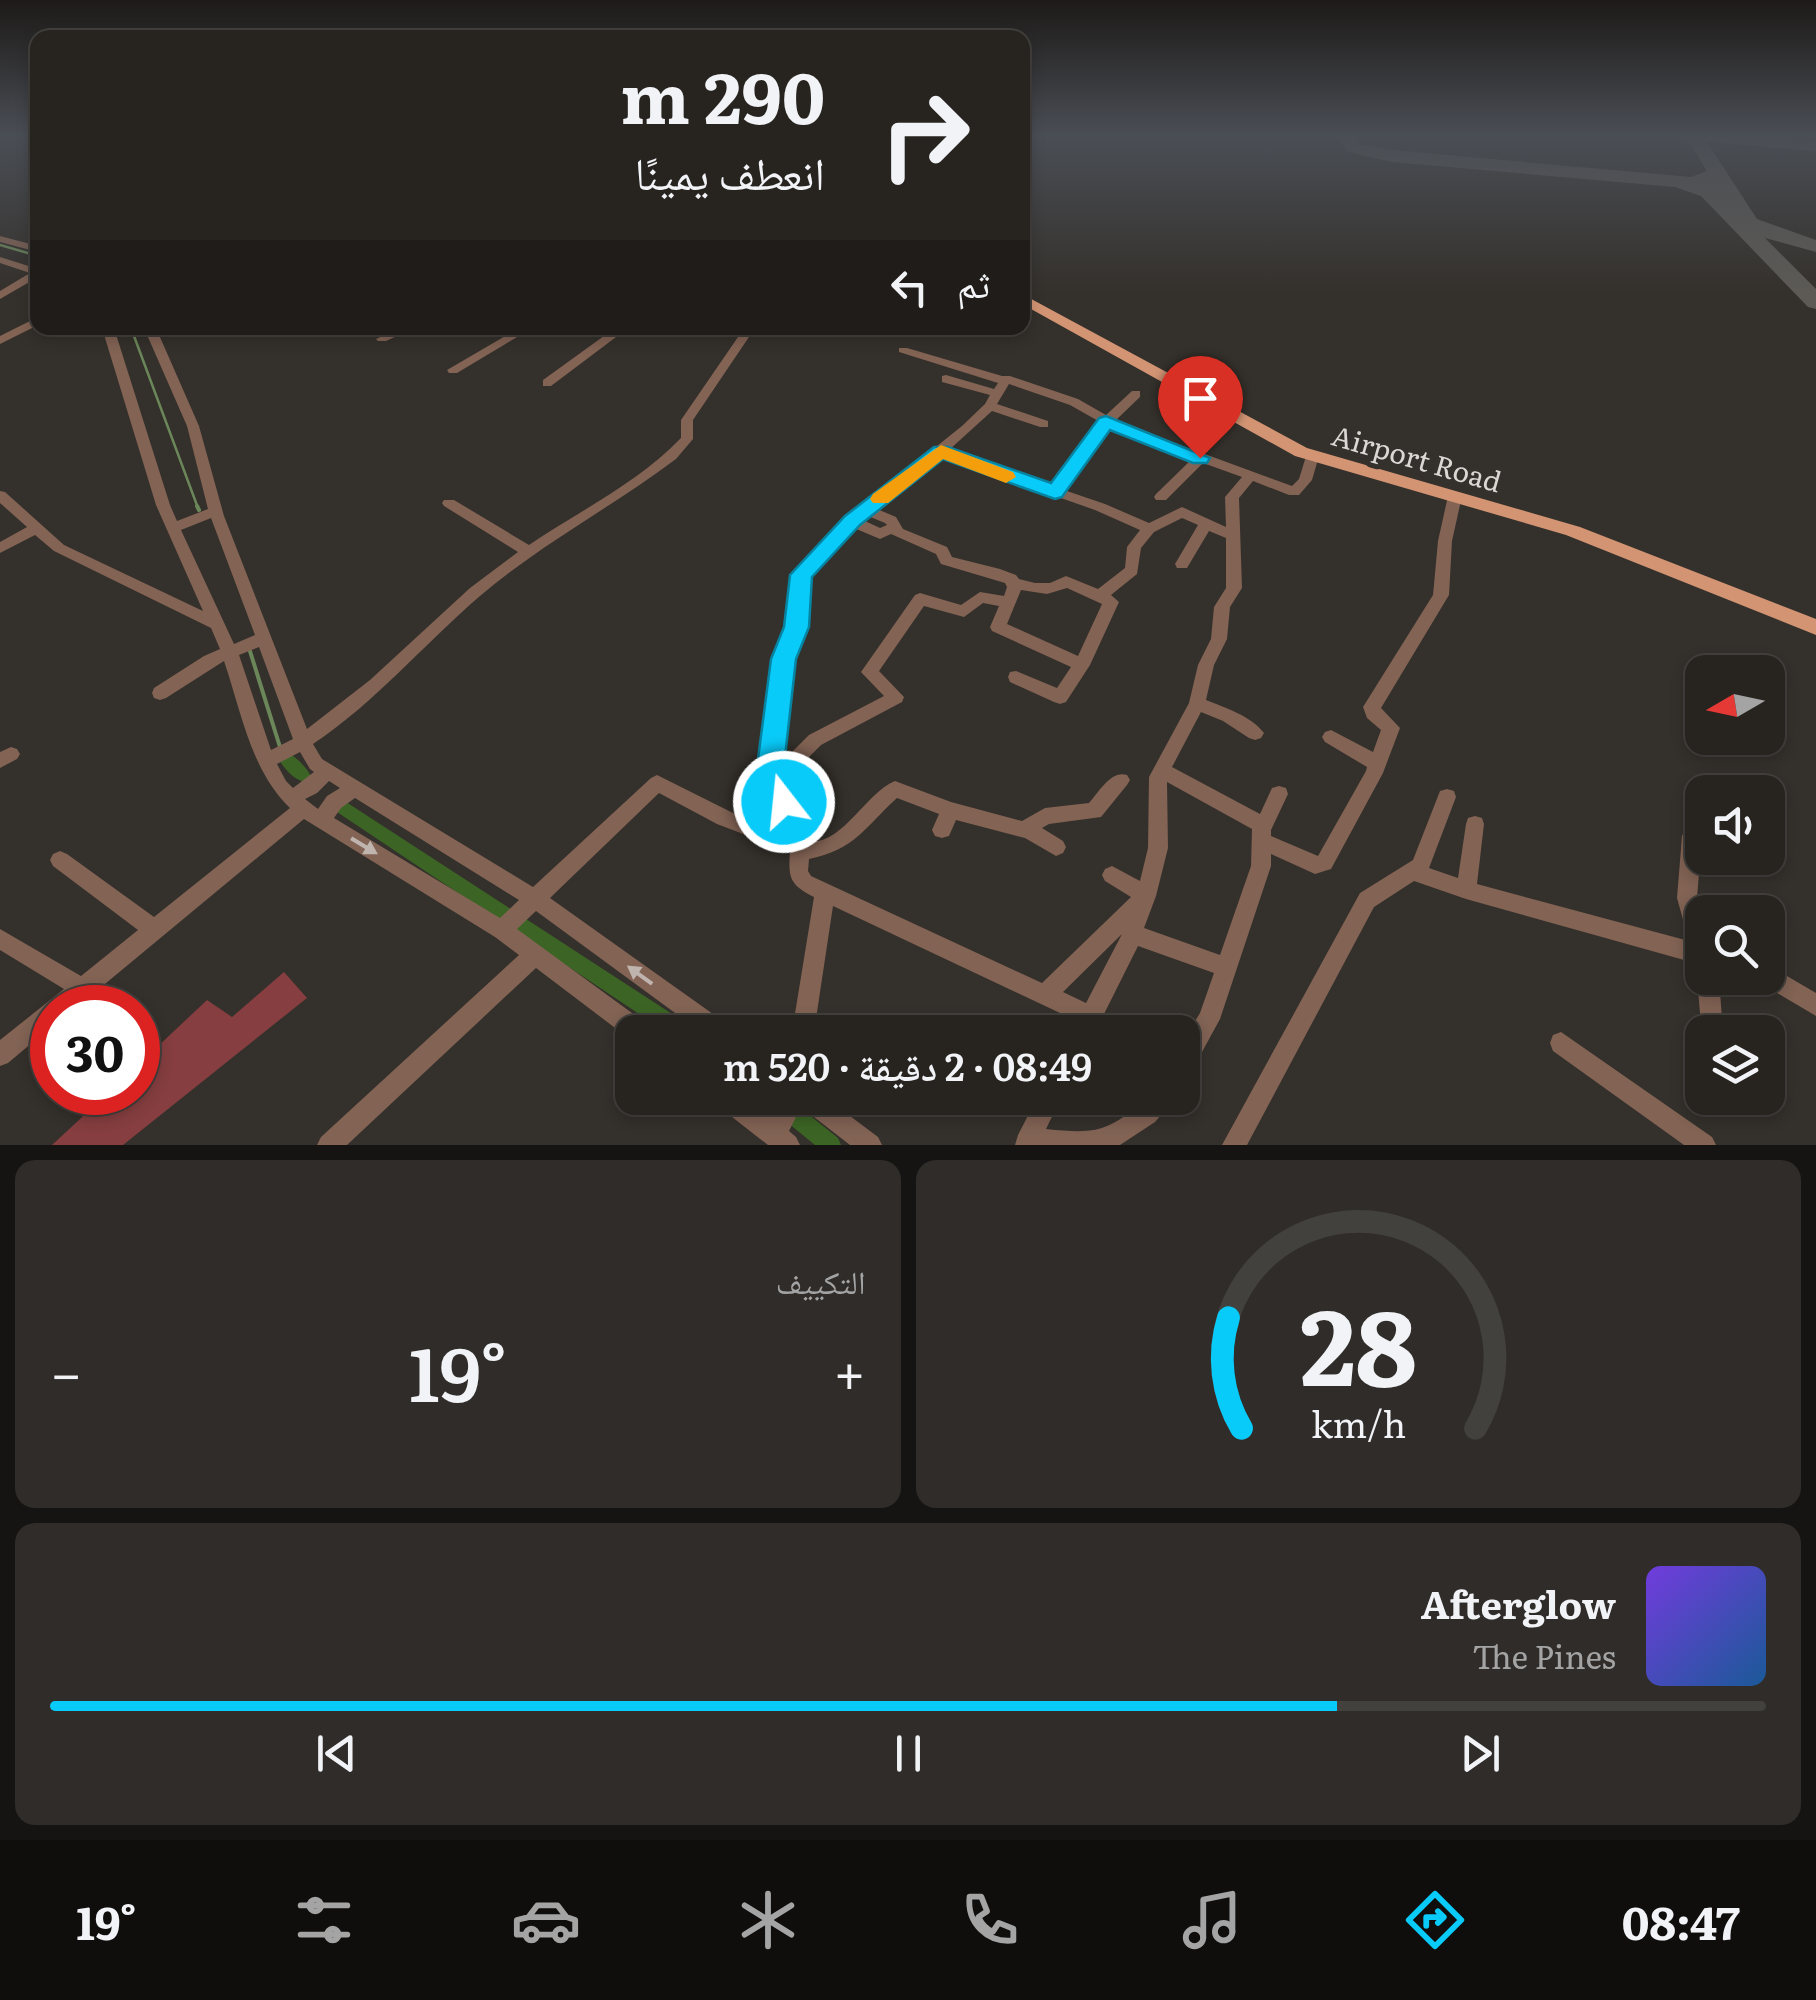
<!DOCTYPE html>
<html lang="ar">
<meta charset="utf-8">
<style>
:root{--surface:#272420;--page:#2f2c29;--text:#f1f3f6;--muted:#a4a4a5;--line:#43413e;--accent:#09cbfa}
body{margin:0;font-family:Literata,"Noto Naskh Arabic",serif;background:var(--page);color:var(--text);direction:rtl;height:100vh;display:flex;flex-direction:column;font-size:38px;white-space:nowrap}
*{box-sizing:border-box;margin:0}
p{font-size:32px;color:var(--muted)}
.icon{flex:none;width:55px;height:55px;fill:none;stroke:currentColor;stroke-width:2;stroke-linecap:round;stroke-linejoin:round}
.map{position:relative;height:1145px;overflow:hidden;direction:ltr}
.panel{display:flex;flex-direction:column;gap:15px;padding:15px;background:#151412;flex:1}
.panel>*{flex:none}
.guide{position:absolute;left:30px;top:30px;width:1000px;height:305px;border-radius:20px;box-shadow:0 5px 15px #0003,0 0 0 2px var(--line);direction:rtl;background:#272420;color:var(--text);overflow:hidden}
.needle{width:65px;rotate:261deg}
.buttons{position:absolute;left:1685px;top:655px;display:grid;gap:20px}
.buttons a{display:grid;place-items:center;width:100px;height:100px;border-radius:20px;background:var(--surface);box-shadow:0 5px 15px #0003,0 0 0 2px var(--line);font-size:50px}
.speed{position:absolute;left:30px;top:985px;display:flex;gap:20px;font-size:50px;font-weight:700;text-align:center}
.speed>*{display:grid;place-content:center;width:130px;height:130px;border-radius:50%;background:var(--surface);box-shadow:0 5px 15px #0003,0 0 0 2px var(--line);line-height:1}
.speed .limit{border:15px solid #d22;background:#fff;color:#111}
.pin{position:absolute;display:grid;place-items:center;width:85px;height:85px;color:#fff;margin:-102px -42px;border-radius:50% 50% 50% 0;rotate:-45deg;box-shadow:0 0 10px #0007}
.pin .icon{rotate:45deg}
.me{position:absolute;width:110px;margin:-55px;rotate:344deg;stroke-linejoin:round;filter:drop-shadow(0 0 8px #0008)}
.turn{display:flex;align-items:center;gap:35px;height:210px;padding:0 40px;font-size:45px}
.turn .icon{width:130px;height:130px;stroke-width:2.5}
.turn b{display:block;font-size:70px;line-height:85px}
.then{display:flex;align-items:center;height:95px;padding:0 40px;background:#0003;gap:20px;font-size:38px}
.big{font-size:75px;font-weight:600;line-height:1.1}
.panel .widget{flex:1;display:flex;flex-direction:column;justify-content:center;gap:15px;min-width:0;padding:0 35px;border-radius:20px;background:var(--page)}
.panel .dial{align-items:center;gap:0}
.dial svg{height:260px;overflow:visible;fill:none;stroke:var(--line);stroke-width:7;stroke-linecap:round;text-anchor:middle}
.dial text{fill:var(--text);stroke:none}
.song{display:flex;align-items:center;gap:30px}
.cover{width:120px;height:120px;border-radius:15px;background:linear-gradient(135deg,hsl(260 70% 55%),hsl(210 70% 35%))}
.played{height:10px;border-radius:5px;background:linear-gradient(90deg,var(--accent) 75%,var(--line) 75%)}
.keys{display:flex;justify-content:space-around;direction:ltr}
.heat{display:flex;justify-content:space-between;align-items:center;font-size:55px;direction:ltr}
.panel .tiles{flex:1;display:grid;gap:15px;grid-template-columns:1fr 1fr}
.widget:last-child{grid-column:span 2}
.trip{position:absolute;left:615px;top:1015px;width:585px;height:100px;border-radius:20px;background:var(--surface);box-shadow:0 5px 15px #0003,0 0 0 2px var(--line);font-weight:600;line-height:100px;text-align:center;direction:rtl}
.tab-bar{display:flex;height:160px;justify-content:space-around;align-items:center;background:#100e0d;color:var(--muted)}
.tab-bar .icon{width:70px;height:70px}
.tab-bar .current{color:var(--accent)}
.tab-bar b{font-size:45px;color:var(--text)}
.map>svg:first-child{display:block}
</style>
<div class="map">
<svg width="1816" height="1145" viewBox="0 0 1816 1145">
<rect width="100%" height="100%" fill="#34302b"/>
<!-- green -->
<path fill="#863e40" d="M284 972 307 998 123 1145H52L108 1093 138 1092V1065L207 1000 232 1017Z"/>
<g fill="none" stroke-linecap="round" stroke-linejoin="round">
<!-- stream-far1 -->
<path stroke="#6b875a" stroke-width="2.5" d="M0 245 38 256
M131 328 198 508"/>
<!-- stream -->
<path stroke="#6b875a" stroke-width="4" d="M197 506 199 510
M249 648 280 747"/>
<!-- canal -->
<path fill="#3c6525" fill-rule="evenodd" d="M284 751C294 754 306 767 311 776L308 781C296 784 283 767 277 757L279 753Z
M343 800 689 1025 691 1032H666L337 812 335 807 337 802Z
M795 1106 802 1109 838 1138 841 1145H815L788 1123 785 1116 788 1109Z"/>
<!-- taxiway -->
<path fill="#5d5a55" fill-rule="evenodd" d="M1335 135H1353L1360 144 1392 150 1691 177 1707 171 1688 141 1672 135 1816 141V151L1707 142 1757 219 1816 240V252L1765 238 1816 289V309L1808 307 1701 196 1675 187 1392 162 1348 152Z"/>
<!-- minor -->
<path fill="#826354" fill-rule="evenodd" d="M0 236 38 246V252L0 242Z
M0 257 38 269V277L0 299V291L30 273 0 263Z
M38 317V325L0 344V336Z
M102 328H114L170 505 177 521 208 509 187 426 144 328H156L199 426 224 516 307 729 370 680 470 588 518 552 444 506 442 503 444 500H454L529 545C579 511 638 483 681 438V420L738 337 714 330 713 328H729L742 331 745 328H755L693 420V439L676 459C612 507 541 544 480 596 424 644 376 702 313 744L322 759 533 887 651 778 657 775 731 812 759 823C780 791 781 791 762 759L776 659 788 627 797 567 847 518 962 426 985 404 990 395 942 382V376L946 375 994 389 998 383 899 352V348H907L1002 376H1010L1078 399 1106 415 1132 391H1140V397L1115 421 1292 486 1299 479 1307 453H1317L1319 456 1312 480 1299 495H1289L1253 481 1239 498 1242 588 1230 607 1227 639 1214 665 1206 700C1226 708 1251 716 1264 733L1261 738 1255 740 1249 738 1223 721 1201 712 1172 767 1260 814 1272 788 1279 786 1286 788 1288 794 1271 830V836L1318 856 1366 771 1367 767 1325 742 1322 737 1325 732 1331 730 1373 752 1381 730 1367 718 1363 707 1433 595 1438 541 1448 496 1455 492 1462 496 1452 541 1449 595 1381 708 1400 728 1383 773 1331 869 1315 874 1271 854V866L1220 1019 1190 1074 1182 1077V1043L1200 1013 1214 973 1138 946 1095 1032H1072L1077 1021 833 906 814 1032H792L814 897C790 885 788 878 790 852L717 824 659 793 550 898 727 1024 730 1032H701L536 911 517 929 647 1024 650 1032H632L631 1040 536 968 347 1145H317L321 1137 519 955 495 937 304 819 76 1008H52V1026L8 1063 0 1066V1040L64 989 0 950V929L81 976 138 930 53 866 50 860 53 854 60 851 67 854 154 917 290 808C251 771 241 711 224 661L166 698 160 700 154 698 152 693 154 688 204 656 220 649 211 628 54 551 35 535 0 553V542L27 527 0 503V491L5 492 64 545 203 611 156 505ZM1009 384 1070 405 1100 422 1052 486 949 450 992 411 1040 427H1048V421L997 404ZM1109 427 1192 459 1156 494 1154 497 1156 500H1166L1203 463 1242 477 1225 497 1226 527 1182 507 1149 523 1105 504 1064 490ZM941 456 1095 510 1140 530 1127 547 1125 568 1098 589 1066 576 1050 583H1035L1019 579 1016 575 1000 569 952 557 947 547 903 529 896 517 877 509ZM868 516 885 523 887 525 880 528 863 520ZM211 518 255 635 234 644 181 530ZM1182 518 1198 525 1175 564 1177 568H1187L1209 531 1226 538V588L1214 607 1211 639 1198 665 1189 703 1149 777 1148 848 1140 881 1112 866 1105 869 1102 875 1105 881 1131 897 1042 983 811 876 808 871 809 859C856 849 864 828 897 798L939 814 932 830 935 836 942 838 949 836 956 820 1025 838 1056 856 1063 853 1066 847 1063 841 1042 828 1049 824 1101 817 1127 785 1130 780 1127 775C1111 770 1099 792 1089 803L1045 808 1022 821 951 802 895 781C865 793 841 848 806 841 796 838 785 833 776 829L793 801 792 774 821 745 902 702 904 697 879 671 924 606 964 617 983 603 999 606 990 627 992 631 1071 667 1057 688 1016 671 1010 672 1008 677 1010 682 1054 702 1060 704 1066 702 1090 665 1119 602 1111 595 1137 574 1141 548 1154 532ZM854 528 880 539 891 534 936 554 941 564 1005 583 1007 587 1004 596 980 592 961 605 920 593 915 595 861 672 884 696 809 735 783 761 780 757 792 659 804 627 809 573ZM1067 588 1102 604 1078 656 1007 624 1021 590 1047 594ZM259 647 293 739 271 750 239 655ZM300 752 310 769 314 772 293 788 286 781 277 764ZM329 781 340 788 327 796 318 809 305 799 317 793ZM1167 782 1252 829 1251 866 1220 955 1144 928 1156 896 1168 848ZM355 798 519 900 500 918 334 818 341 808ZM1122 934 1086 1003 1063 992Z
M400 328H414L386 341H378L376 339Z
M519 328H532L457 373H449L447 370Z
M571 328H584L571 335 565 332Z
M615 328H628L551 386H543V380Z
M11 747 17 749 20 754 17 759 0 768V752Z
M1447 789 1454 791 1456 797 1429 868 1458 878 1466 824 1468 818 1475 816 1482 818 1484 824 1477 884 1689 941 1677 898 1682 836 1685 830 1692 828 1699 830 1702 836 1697 898 1702 917V965L1466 899 1414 881 1374 907 1247 1145H1222L1360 893 1413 860 1440 791Z
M1768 965 1816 993V1016L1760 983 1758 978H1768Z
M1702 970V978H1719L1723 1032H1702V1036L1697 978Z
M1561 1032 1712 1137 1716 1145H1684L1553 1051 1550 1043 1553 1035Z
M714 1098H744L770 1117 781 1098H826L878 1137 882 1145H850L801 1107 789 1131 796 1137 800 1145H768L718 1106Z
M1037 1098H1061L1046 1129C1095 1134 1108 1133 1146 1098H1173L1169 1106 1155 1122 1120 1145H1015L1018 1135Z"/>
<!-- major -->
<path fill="#d29473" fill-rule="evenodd" d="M1022 294 1307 448 1580 527 1816 619V635L1566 535 1295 456 1022 304Z"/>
</g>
<!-- one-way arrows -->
<defs><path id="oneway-solid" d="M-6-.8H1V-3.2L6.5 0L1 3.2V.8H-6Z" transform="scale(2.5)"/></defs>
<g fill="#c0b4ae">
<use href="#oneway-solid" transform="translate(364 846) rotate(31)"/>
<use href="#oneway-solid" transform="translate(640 975) rotate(-144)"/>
</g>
<!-- sky -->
<linearGradient id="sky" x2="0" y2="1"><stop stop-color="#1d1a18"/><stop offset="0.46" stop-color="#4a4e55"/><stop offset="1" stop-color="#4a4e55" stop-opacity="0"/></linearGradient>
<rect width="1816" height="295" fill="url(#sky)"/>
<!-- route -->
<path fill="#09cbfa" stroke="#0684a2" stroke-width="2.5" d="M1106 416 1210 458 1207 463H1193L1110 430 1062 497 1055 499 943 459 860 525 812 577 809 627 796 659 785 757 799 778 794 810 784 814 774 810 770 802 771 780 758 759 771 659 784 627 790 575 845 516 934 447H948L1051 483 1099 418Z"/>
<!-- slow -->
<path fill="#f59e0b" d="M941 445 1013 472 1016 477 1006 483 943 459 888 503H873L870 499 873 494Z"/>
<g text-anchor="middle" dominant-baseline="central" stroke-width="10" stroke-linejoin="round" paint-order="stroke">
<!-- street labels -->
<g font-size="28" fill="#dad7d4" stroke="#34302b">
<text transform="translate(1417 457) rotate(16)">Airport Road</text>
</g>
</g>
</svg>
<div class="buttons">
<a><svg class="needle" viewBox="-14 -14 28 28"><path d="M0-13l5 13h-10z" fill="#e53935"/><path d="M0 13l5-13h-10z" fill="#a4a4a5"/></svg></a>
<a><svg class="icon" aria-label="sound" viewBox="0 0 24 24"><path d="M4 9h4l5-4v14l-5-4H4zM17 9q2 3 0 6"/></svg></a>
<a><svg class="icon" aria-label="search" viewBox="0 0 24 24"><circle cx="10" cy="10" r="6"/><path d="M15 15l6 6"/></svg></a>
<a><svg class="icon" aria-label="layers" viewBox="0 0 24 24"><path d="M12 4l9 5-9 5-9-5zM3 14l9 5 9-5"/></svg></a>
</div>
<div class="speed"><div class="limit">30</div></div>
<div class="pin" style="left:1200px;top:458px;background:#d93025"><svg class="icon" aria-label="arrive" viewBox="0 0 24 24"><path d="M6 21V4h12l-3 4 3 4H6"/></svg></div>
<svg class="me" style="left:784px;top:802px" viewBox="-20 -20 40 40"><circle r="17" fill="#09cbfa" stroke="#fff" stroke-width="3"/><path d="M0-11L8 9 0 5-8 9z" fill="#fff"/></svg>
<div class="trip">08:49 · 2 دقيقة · 520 m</div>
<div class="guide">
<div class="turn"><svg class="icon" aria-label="right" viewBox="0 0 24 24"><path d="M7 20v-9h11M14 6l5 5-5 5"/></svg><div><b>290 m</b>انعطف يمينًا</div></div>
<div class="then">ثم<svg class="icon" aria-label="left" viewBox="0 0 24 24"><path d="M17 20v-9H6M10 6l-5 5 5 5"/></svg></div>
</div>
</div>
<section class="panel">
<div class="tiles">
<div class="widget dial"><svg viewBox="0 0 100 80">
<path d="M14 69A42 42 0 1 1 86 69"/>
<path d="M14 69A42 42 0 0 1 10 35" stroke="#09cbfa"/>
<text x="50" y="56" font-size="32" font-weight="700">28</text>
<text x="50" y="72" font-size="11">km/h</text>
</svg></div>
<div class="widget"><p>التكييف</p>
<div class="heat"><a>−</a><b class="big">19°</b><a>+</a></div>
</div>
<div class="widget">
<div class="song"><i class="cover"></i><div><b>Afterglow</b><p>The Pines</p></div></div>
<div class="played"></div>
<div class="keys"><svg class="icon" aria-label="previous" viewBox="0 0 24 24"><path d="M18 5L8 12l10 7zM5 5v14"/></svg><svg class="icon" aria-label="pause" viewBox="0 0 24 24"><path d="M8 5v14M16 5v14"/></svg><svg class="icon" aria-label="next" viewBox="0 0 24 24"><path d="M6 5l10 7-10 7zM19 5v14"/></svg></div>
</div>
</div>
</section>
<nav class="tab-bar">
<b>08:47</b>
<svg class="icon current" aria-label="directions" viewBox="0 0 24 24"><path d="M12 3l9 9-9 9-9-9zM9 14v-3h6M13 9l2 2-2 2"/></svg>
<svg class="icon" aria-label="music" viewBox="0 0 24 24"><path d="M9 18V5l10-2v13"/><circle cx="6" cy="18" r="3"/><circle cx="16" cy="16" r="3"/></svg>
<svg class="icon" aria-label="phone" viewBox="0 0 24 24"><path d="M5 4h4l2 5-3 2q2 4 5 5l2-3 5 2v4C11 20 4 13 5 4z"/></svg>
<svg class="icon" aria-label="climate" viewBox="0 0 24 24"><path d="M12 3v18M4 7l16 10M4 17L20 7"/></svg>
<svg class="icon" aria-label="car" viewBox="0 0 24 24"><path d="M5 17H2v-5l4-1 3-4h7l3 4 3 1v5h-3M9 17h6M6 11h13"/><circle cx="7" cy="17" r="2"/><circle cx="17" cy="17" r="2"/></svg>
<svg class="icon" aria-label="filters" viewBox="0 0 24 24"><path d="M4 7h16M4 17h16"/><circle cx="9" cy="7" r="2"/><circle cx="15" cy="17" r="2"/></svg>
<b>19°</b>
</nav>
